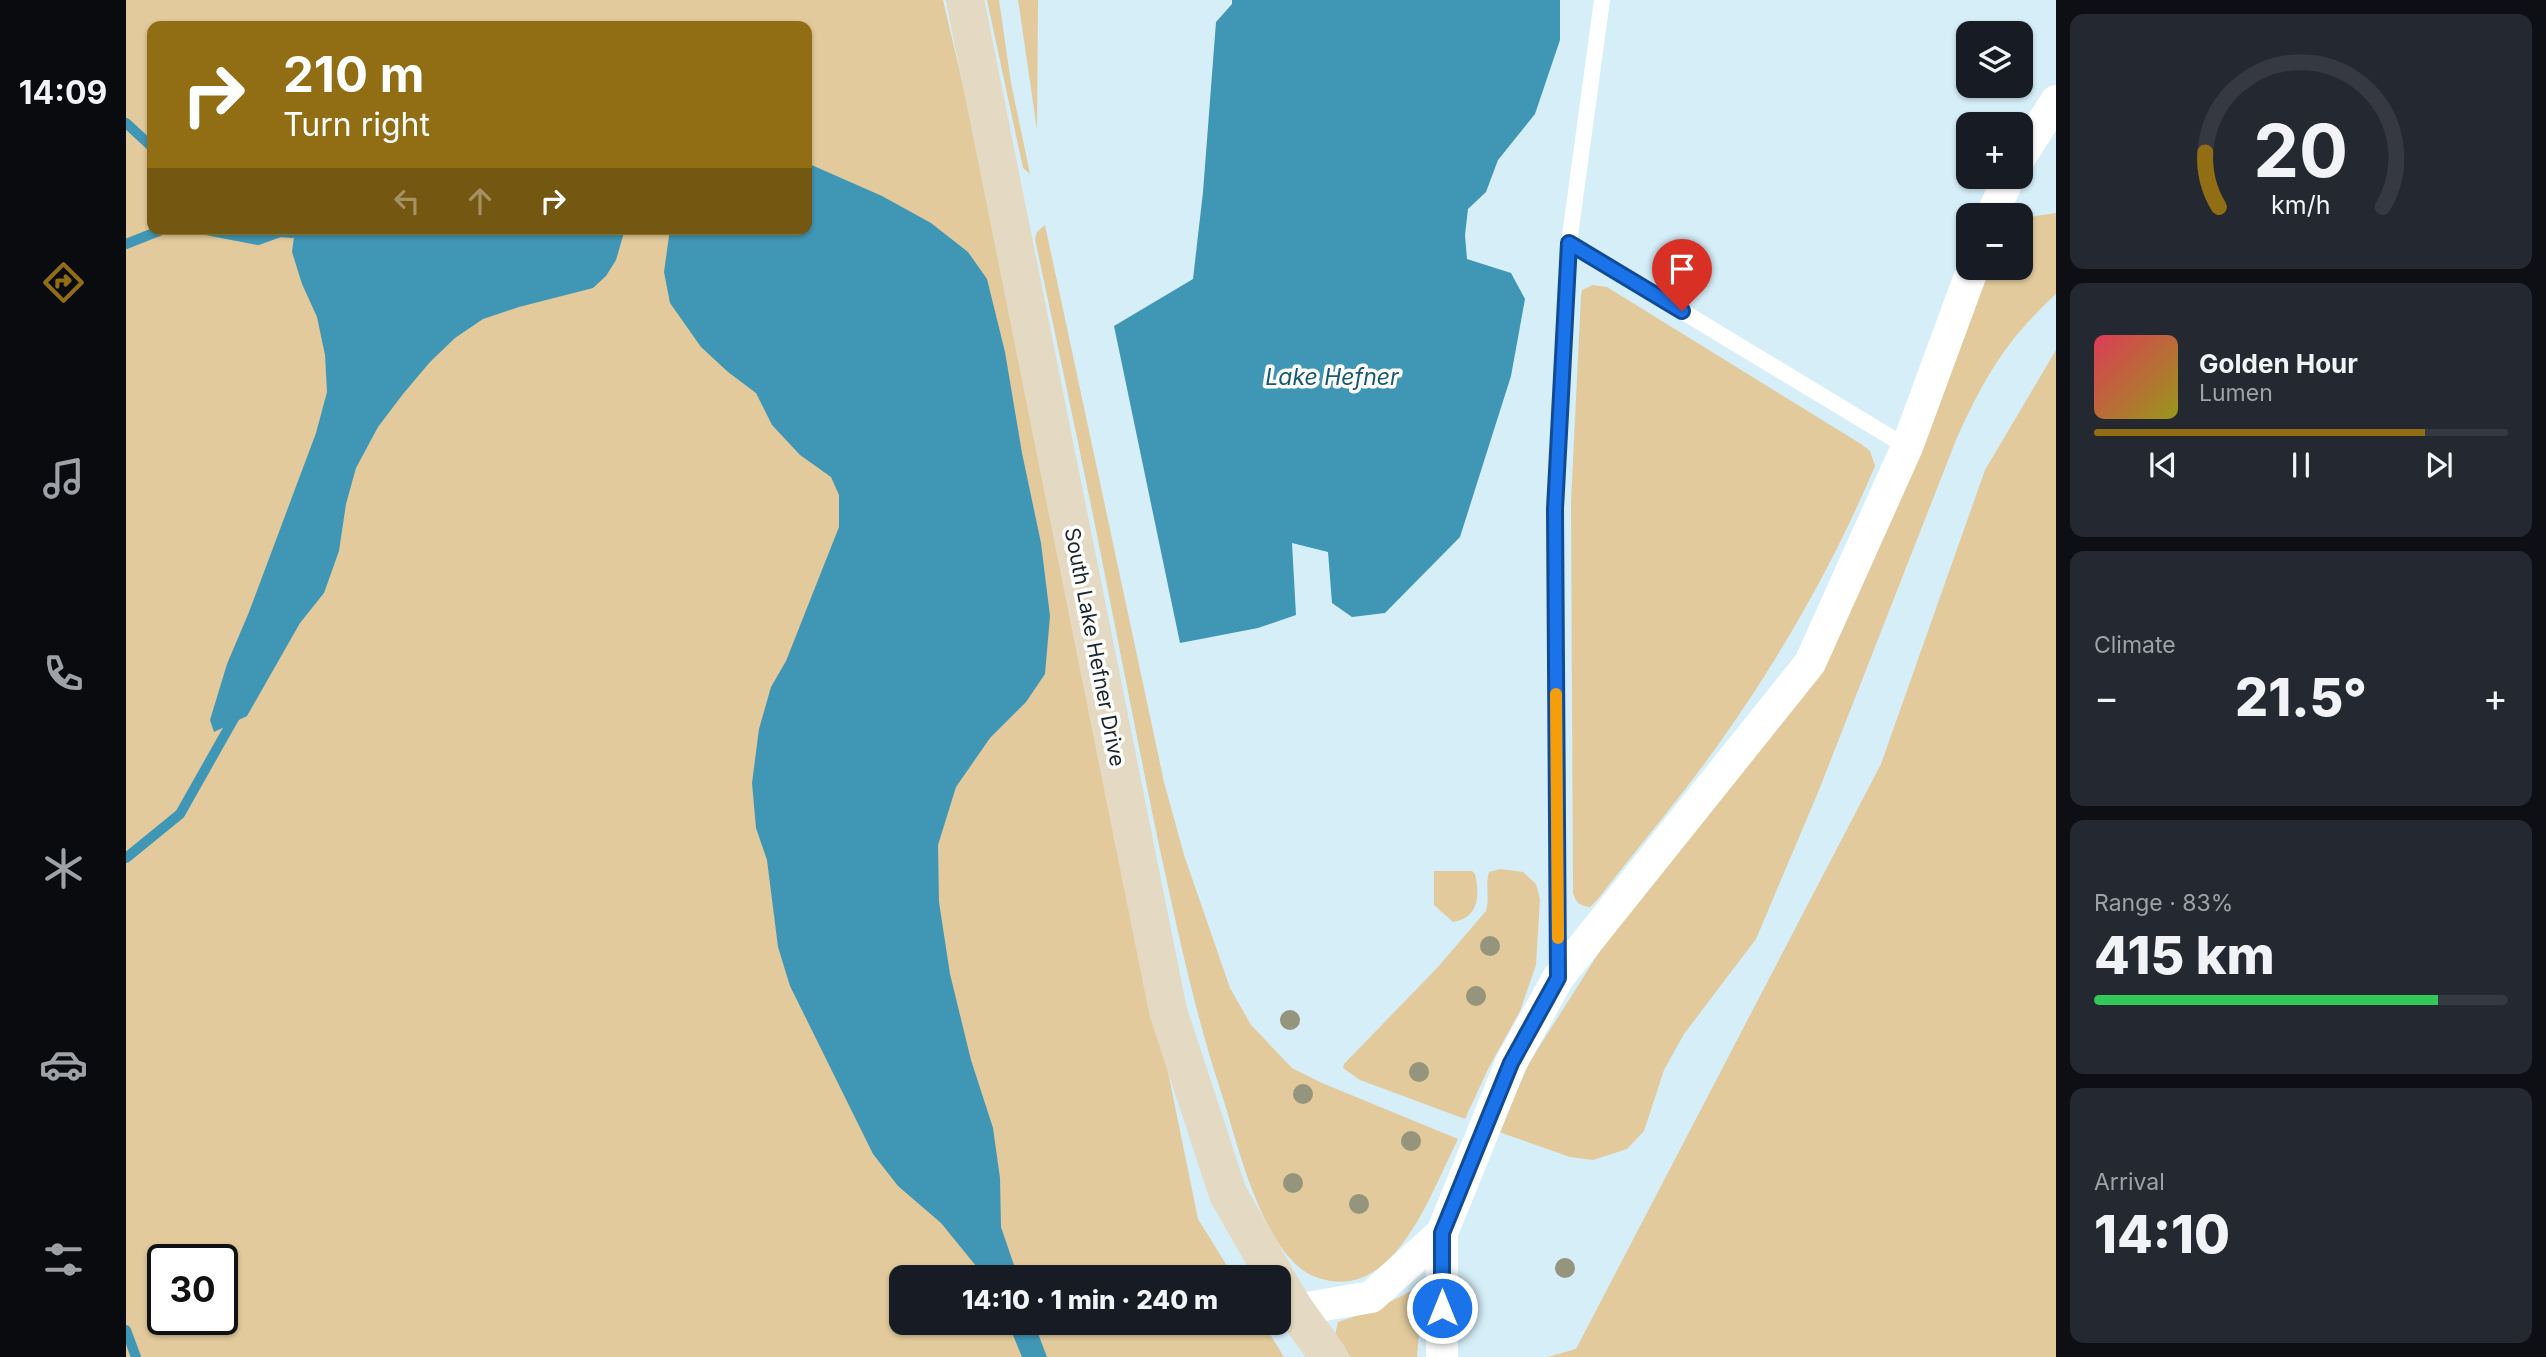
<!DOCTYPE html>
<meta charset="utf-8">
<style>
:root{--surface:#171b24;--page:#242831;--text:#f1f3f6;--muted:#9ea1a6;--line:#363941;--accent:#916d14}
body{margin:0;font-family:Inter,sans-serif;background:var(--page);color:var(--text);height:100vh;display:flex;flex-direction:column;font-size:26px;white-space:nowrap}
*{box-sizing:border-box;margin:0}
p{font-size:23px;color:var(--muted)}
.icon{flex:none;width:38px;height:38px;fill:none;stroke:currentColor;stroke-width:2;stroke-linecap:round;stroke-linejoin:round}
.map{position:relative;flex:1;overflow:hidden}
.side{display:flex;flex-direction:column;gap:14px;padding:14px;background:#0d0f14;width:490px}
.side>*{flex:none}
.guide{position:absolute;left:21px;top:21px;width:665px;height:214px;border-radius:14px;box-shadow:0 2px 5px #0004;background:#916d14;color:#fff;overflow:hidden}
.controls{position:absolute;left:1830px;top:21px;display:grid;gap:14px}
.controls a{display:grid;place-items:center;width:77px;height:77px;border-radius:14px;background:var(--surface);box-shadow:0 2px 5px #0004;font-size:35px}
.speed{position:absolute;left:21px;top:1244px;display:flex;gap:14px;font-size:35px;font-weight:700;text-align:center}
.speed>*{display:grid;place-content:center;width:91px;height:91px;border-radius:50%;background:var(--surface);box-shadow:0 2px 5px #0004;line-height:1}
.speed .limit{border:4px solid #111;border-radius:10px;background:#fff;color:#111}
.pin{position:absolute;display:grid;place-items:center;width:60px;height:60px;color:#fff;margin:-72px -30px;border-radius:50% 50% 50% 0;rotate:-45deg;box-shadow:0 0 7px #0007}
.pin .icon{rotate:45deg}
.me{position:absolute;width:77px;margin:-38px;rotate:0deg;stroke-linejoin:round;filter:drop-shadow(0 0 5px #0008)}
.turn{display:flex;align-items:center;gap:24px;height:147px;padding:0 21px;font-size:32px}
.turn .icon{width:91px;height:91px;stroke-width:2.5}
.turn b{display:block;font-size:49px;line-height:60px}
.lanes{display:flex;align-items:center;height:66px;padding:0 21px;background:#0003;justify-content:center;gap:35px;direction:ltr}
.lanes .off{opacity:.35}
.big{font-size:52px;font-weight:800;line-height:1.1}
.side .widget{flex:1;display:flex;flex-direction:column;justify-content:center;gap:10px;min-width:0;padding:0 24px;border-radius:14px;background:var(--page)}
.side .dial{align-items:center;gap:0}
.dial svg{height:182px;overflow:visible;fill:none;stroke:var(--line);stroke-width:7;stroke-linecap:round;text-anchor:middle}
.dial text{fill:var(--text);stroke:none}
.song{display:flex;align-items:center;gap:21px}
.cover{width:84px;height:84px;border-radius:10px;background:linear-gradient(135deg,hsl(350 70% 55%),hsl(60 70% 35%))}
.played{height:7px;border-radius:4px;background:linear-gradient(90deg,var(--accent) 80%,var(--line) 80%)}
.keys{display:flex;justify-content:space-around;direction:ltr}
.heat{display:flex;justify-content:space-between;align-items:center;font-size:38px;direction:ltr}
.charge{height:10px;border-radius:5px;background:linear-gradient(90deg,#34c759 83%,var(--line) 0)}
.trip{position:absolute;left:763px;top:1265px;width:402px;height:70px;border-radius:14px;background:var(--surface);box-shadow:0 2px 5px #0004;font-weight:800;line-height:70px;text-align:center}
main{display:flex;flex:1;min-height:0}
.dock{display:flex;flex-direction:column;width:126px;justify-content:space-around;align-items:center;background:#090b0e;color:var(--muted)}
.dock .icon{width:49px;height:49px}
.dock .on{color:var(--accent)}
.dock b{font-size:32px;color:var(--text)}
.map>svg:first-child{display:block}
</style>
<main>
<nav class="dock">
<b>14:09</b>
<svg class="icon on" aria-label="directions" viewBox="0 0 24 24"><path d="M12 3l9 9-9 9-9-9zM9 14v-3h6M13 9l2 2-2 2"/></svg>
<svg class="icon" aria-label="music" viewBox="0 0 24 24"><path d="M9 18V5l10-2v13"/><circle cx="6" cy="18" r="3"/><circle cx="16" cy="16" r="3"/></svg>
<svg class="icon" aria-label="phone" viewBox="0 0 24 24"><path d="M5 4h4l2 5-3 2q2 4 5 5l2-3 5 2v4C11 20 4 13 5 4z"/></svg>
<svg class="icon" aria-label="climate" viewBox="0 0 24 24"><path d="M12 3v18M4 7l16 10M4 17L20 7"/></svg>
<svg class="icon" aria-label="car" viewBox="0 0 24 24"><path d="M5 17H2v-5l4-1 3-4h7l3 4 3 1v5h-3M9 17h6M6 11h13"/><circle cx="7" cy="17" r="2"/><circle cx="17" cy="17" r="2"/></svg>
<svg class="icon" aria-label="filters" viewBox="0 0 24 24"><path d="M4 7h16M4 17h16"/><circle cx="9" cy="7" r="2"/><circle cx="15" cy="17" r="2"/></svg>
</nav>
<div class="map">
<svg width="1930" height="1357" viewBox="0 0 1930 1357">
<rect width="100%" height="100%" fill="#d5eef8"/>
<!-- green -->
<path fill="#e2ca9c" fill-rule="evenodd" d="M0 0H817L866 209 1072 1219 1108 1277 775 1278V1323H1137L1158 1357H0ZM26 26H681V229H26ZM37 1260H96V1320H37Z
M861 0H873L885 83 904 174 897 168Z
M892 0H912L911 130 893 6Z
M1930 213V294C1880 340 1858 378 1830 440L1693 790 1630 939 1558 1034 1538 1070 1518 1131 1501 1149 1467 1160 1444 1157 1373 1132 1403 1063 1474 951 1645 731 1854 268H1895V218Z
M919 225 1038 782 1058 855 1104 988 1125 1025 1166 1068 1196 1083 1332 1139C1305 1192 1267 1309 1187 1276 1169 1268 1156 1250 1147 1234 1122 1191 1110 1139 1095 1092 1069 1013 1052 932 1034 850 1012 745 992 640 971 535 951 436 930 338 909 239L911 232Z
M1467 285 1481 287 1489 292 1735 444 1744 451 1749 466C1711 556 1663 642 1608 722 1567 783 1517 841 1472 899L1464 907C1454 906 1450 903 1447 893L1445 502 1455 296 1456 290Z
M1930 350V1357H1422L1450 1349 1755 764 1859 470Z
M1374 869 1397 872 1410 884 1414 899 1410 965 1394 1011 1362 1069 1339 1119 1234 1080 1217 1068 1218 1064 1311 968 1360 911C1364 898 1359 885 1363 872Z
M1308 871H1346L1349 874C1354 895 1353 918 1327 922L1308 905Z
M1289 1289 1293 1290 1296 1295 1291 1357H1224L1209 1335 1212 1322 1248 1310Z"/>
<!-- water -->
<path fill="#4097b5" d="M1106 0H1434V40L1409 114 1372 160 1360 192 1342 209 1339 235 1341 259 1385 273 1399 299 1385 376 1334 537 1259 613 1226 617 1206 603 1202 552 1166 543 1170 615 1132 628 1054 643 988 326 1067 279 1077 192 1090 22 1106 4Z
M681 163 756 196 805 223 842 252 861 279 879 352 896 453 915 543 924 616 919 674 900 702 864 738 830 787 812 845 813 902 824 974 845 1060 867 1128 874 1178 875 1227 892 1277H859L815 1223 772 1186 747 1154 664 986 652 947 641 860 630 828 626 783 633 729 645 687 660 661 713 527V495L705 477 674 455 646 425 630 393 602 372 575 347 544 303 538 272 544 229H681Z
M169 229H499L490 260 480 276 467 288 393 307 357 319 329 338 304 362 277 394 252 427 230 468 220 504 213 551 198 593 174 623 121 716 88 732 84 720 101 664 123 612 190 433 201 392 199 355 191 317 176 284 166 252Z
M882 1323H908L921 1357H896Z"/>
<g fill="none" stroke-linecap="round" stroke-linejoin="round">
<!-- stream -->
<path stroke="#4097b5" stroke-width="10" d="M0 123 26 147
M75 229 132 240 154 232 166 233
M0 244 38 229
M0 858 54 814 111 713
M0 1330 10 1357"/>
<!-- lane -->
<path stroke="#fff" stroke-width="16" d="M1443 243 1781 447
M1432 972 1429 509 1443 243 1476 0"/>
<!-- street -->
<path stroke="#fff" stroke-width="32" d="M1895 156 1930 101
M1866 215 1883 177
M1169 1310 1245 1297 1316 1233
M1316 1357V1233L1385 1063 1432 978 1684 663 1781 447 1847 268"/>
<!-- secondary -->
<path stroke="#e4d9c2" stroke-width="38" d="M839 0 1042 1011 1102 1194 1150 1278
M1153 1283 1169 1310 1203 1357"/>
</g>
<!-- trees -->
<g fill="#95947c">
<circle cx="1364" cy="946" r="10"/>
<circle cx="1350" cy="996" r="10"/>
<circle cx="1164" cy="1020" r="10"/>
<circle cx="1293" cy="1072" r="10"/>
<circle cx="1177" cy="1094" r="10"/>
<circle cx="1285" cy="1141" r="10"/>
<circle cx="1167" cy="1183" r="10"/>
<circle cx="1233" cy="1204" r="10"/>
<circle cx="1439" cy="1268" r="10"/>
</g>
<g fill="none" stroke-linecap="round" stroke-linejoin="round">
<!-- route casing -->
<g stroke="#114b97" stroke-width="18">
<path id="route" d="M1316 1308V1233L1385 1063 1432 978 1429 509 1443 243 1556 311"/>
</g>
<!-- route -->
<use href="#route" stroke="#1a73e8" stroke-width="12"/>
<!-- slow -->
<path stroke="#f59e0b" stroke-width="12" d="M1430 694 1432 938"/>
</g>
<g text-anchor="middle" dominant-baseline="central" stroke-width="7" stroke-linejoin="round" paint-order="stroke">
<!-- street labels -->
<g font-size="21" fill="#1e282b" stroke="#fff">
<text transform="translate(969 647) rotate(79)">South Lake Hefner Drive</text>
</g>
<!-- water labels -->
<g font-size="23" font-style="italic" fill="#155a70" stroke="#fff">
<text x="1206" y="377">Lake Hefner</text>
</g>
</g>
</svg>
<div class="controls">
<a><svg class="icon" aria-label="layers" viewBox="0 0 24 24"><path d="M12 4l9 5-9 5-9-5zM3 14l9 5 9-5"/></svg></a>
<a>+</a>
<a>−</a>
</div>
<div class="speed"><div class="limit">30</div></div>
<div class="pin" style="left:1556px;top:311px;background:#d93025"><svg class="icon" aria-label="arrive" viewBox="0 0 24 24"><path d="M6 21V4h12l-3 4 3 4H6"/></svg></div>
<svg class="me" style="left:1316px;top:1308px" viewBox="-20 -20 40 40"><circle r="17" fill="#1a73e8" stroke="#fff" stroke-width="3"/><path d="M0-11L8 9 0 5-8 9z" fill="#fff"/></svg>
<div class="trip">14:10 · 1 min · 240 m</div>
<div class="guide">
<div class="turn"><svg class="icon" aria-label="right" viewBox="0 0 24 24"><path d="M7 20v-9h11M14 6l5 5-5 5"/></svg><div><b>210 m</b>Turn right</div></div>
<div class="lanes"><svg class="icon off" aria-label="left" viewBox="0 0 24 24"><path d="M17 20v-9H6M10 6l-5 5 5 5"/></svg><svg class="icon off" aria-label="ahead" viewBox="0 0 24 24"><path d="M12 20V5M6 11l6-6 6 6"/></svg><svg class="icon" aria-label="right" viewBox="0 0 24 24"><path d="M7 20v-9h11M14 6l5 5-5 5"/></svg></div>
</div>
</div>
<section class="side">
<div class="widget dial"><svg viewBox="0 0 100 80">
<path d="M14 69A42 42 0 1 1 86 69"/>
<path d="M14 69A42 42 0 0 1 8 45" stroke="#916d14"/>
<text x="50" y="56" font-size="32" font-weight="700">20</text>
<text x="50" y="72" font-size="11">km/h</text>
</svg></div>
<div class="widget">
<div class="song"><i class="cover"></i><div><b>Golden Hour</b><p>Lumen</p></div></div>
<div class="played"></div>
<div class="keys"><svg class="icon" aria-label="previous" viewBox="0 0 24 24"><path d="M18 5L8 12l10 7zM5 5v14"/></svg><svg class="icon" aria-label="pause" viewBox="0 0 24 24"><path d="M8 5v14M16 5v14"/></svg><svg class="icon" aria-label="next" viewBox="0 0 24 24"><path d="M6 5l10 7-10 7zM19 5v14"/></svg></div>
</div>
<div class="widget"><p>Climate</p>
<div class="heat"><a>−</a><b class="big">21.5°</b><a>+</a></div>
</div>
<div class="widget"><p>Range · 83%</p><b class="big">415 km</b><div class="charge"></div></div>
<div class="widget"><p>Arrival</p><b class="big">14:10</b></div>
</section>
</main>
